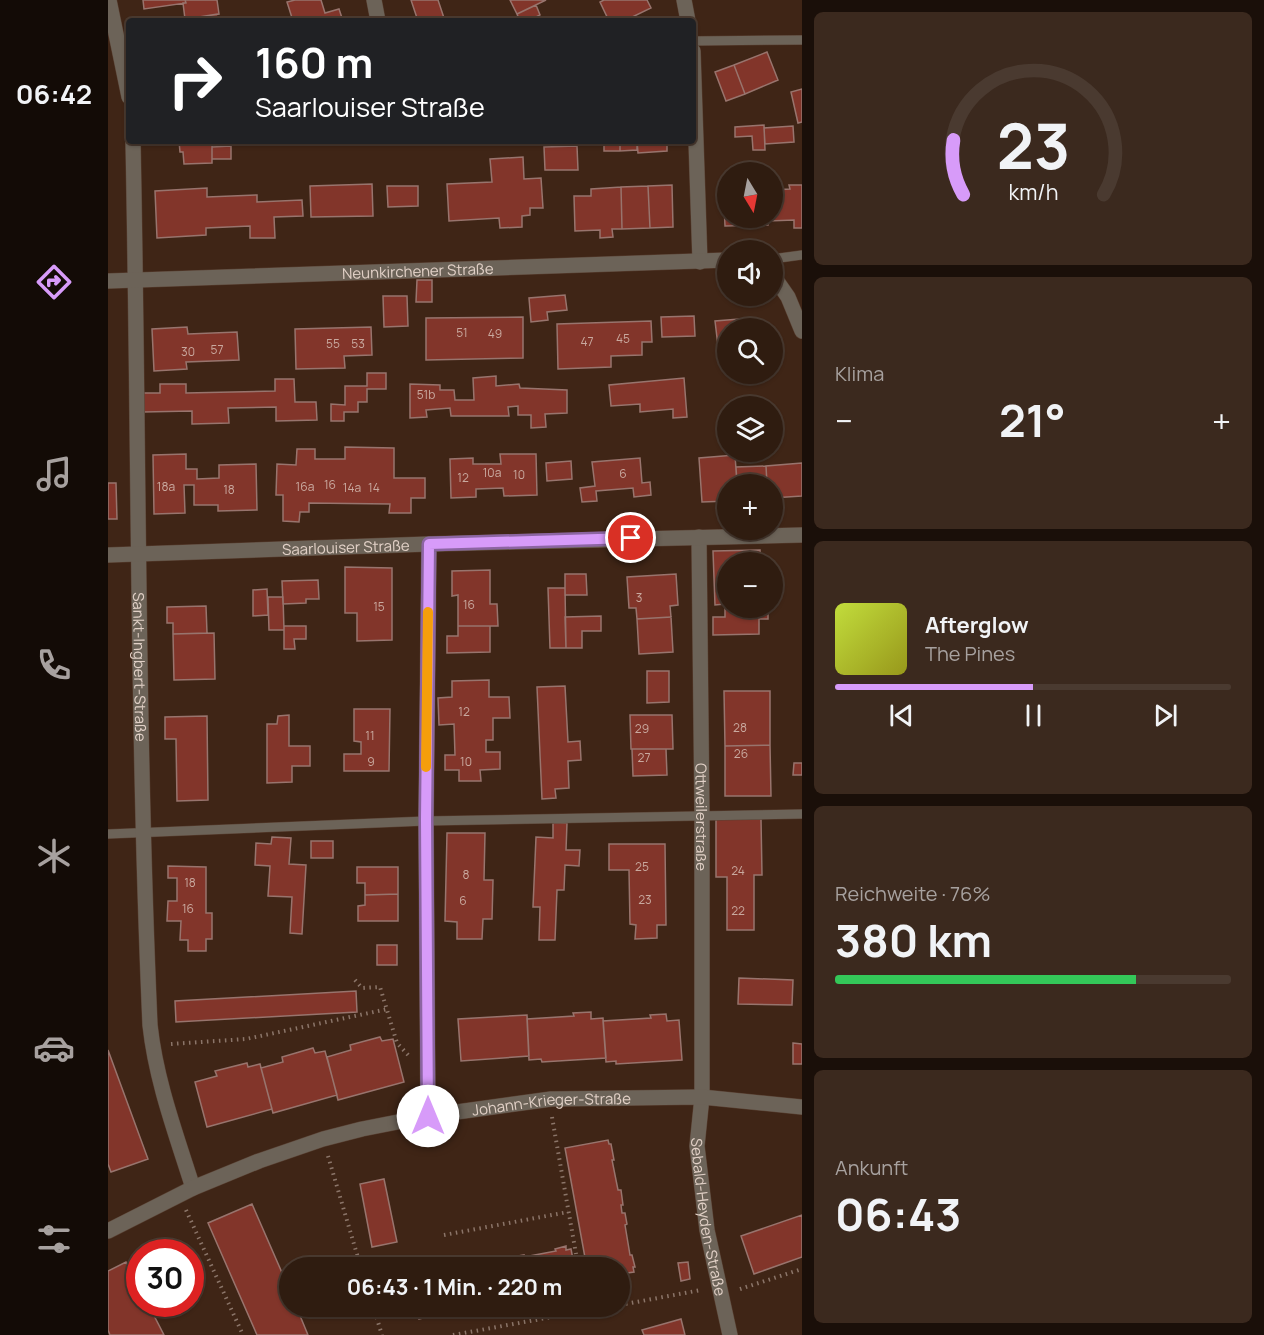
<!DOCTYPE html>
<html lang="de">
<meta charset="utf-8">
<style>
:root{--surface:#2f1c10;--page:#3b291e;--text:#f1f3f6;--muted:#a7a19f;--line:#4a3a30;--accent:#d79bf9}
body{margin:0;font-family:Manrope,sans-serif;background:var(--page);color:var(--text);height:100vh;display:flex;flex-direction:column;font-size:22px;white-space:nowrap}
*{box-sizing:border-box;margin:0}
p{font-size:20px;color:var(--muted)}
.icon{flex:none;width:33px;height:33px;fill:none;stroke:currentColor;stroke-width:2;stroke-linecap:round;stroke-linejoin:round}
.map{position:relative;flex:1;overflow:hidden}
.sheet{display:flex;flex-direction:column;gap:12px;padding:12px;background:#1a0f09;width:462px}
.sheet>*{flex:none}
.hud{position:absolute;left:18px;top:18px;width:570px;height:126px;border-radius:6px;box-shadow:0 2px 4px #0004,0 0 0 2px var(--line);background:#202124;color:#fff;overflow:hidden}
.needle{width:39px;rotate:170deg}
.controls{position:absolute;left:609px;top:162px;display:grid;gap:12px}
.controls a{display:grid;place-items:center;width:66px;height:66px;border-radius:50%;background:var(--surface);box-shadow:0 2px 4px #0004,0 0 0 2px var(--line);font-size:30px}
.speed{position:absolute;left:18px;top:1239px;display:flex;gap:12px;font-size:30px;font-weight:700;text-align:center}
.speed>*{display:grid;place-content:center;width:78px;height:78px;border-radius:50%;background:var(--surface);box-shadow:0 2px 4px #0004,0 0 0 2px var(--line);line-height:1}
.speed .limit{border:9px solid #d22;background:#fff;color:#111}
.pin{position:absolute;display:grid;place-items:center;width:51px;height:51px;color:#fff;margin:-26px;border:3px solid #fff;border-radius:50%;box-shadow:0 2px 6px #0007}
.me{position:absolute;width:66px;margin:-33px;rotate:0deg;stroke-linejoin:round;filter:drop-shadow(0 0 4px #0008)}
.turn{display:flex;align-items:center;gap:21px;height:126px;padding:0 30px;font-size:27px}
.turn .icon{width:78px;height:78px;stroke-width:2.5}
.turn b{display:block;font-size:42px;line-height:51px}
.big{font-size:45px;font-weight:700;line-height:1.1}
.sheet .card{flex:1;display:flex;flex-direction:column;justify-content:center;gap:9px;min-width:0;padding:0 21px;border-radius:9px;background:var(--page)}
.sheet .dial{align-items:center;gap:0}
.dial svg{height:156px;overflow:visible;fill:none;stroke:var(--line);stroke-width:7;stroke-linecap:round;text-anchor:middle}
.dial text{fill:var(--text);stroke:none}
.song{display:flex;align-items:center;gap:18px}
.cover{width:72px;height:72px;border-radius:9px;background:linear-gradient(135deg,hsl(70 70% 55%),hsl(60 70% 35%))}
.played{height:6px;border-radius:3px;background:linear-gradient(90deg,var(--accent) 50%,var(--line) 50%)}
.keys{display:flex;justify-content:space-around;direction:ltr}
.heat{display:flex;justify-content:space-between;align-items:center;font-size:33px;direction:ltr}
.charge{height:9px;border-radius:4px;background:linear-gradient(90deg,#34c759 76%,var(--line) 0)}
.trip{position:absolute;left:171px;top:1257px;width:351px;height:60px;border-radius:30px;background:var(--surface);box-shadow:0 2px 4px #0004,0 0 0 2px var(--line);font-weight:700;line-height:60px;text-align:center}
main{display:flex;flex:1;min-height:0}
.tabs{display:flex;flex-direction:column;width:108px;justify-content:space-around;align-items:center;background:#130b06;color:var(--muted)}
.tabs .icon{width:42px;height:42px}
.tabs .current{color:var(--accent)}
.tabs b{font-size:27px;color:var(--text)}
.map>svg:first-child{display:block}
</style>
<main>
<nav class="tabs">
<b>06:42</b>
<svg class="icon current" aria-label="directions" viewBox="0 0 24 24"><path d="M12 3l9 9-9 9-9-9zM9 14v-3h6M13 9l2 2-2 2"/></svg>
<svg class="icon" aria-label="music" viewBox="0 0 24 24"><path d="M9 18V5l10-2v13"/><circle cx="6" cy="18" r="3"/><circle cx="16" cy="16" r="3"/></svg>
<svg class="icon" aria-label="phone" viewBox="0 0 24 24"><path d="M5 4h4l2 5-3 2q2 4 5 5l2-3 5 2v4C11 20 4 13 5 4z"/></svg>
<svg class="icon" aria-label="climate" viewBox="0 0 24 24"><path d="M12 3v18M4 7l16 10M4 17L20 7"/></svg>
<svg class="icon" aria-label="car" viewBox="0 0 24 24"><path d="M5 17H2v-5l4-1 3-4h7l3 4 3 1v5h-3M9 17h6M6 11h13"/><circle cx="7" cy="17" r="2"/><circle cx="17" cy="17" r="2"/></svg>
<svg class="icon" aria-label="filters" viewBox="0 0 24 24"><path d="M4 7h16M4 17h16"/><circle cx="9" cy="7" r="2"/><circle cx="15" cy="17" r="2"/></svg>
</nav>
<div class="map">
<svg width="694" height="1335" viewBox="0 0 694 1335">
<rect width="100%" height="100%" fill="#3f2516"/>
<!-- building -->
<path fill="#82352a" stroke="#98746d" stroke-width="1.5" d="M35 0H77L78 3 36 9Z
M77 0H109L111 14 77 19 75 3H78Z
M187 0H213L217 13 231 9 235 21H185L179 2Z
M303 0H330L337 21H310Z
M402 0H438L409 14Z
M496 0H539L543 8 516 21H501L492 2Z
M428 5 432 15 420 21H412L409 14Z
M109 14 110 21H79L78 19Z
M659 52 670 80 637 94 626 65Z
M626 65 637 94 618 101 607 72Z
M694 89V122L690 123 683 92Z
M656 125 657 150H645L644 136 627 137V127Z
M685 126 686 142 657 144 656 128Z
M71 141H104V163L76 164 75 152H72Z
M496 141H512V151H496Z
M512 141H529V150L512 151Z
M529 141H559V151L530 153Z
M123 146V159H104V147Z
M469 146 470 170H437L436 147Z
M415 157 416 179 433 178 435 208H422V215L414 216V227L392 228 391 218 341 221 339 184 384 182 382 159Z
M615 181H620V218H660V225L617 226Z
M264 184 265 216 203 217 202 186Z
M564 185 565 227 542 228 540 186Z
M681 185H694V228H686V220L660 221V218H664V190L682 189Z
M279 186H310V206L280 207Z
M540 186 542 228 514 229 513 187Z
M513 187 514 229H504L505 237 492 238V230L467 231 466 196H483V189Z
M99 188V197L149 195V202L194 200 195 216 166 217 167 238H142V226L98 228V235L49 238 47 191Z
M309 280H324V302H308Z
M457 295 459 310 439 312 440 320 423 322 421 298Z
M275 296H299L300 326 276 327Z
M586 316 587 336 554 337 553 317Z
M415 317V358L318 360V318Z
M644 318 645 328H620V347L619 345 610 346 607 321Z
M543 321 544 342H534V355L503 356V367L450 369 449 324Z
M79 327 80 334 129 332 131 360 78 362 79 369 46 371 44 329Z
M263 327 264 355 236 356 237 368 188 369 187 329Z
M259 373H278V389H259V402H250V412H236V421H223V404L237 405V386H259Z
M388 376V386L411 384 412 388 459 390V413L437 414 438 427 423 428V415H410V406L400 407 401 416H343L342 408 318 410 319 417 302 418V384L332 385V390H346L347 400H366L365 378Z
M576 378 579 417 565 418V409L532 412V404L503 406 501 385Z
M167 379H186L187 402H208L209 420 168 421V407L120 408 121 423 84 424V411L35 412V393H52V384H78V393L167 391Z
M237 447 286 448V478H317V498H303V513H281L282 504 201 503V512H192L191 522 175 521V495H168L169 464 188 465 189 449H207V459H237Z
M78 454V469H89V479L111 478V465L148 464 149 510 110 511V505H86V485H76L77 513 46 514 45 455Z
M392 454H428L429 495 396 496 395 488 368 489V497L343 498 342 459 365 458V464H393Z
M627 455 629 484H620V501L594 502 591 458Z
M532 458 534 483 542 482 543 495 526 497 525 488 488 491 489 501 474 502 472 488 487 486 484 462Z
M463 461 464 479 439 481 438 463Z
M694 463V496L664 498V484H659L658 466Z
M658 466 659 484H629L628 467Z
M0 483H8L9 519H0Z
M652 550V562H620V608H660V619H651V634L605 635V617H617V604L607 605 605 551Z
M237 567 284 568V640L249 641V613H237Z
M382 570V604H389L390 626H350V595L344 596V571Z
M457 574H478L479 595H457Z
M568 574 570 605 562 606 563 617 529 619 528 608H521L519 577Z
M210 580 211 599H198V603L175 604 174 581Z
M440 588H457L458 648H442Z
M159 589 160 615 145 616V590Z
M160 597H175L176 630H161Z
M98 606 99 633 65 634V623H59V607Z
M493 616V631H474V648H458L457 617Z
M563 617 565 652 531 654 529 619Z
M176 626H198V639H186L187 649H176Z
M350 626H382V652L339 653V636H350Z
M106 633 107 679 66 680 65 634Z
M539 671H561V702L539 703Z
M381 680V697H401L402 718H385V740H378V752H392V769L372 770 373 781H351V770H337V755H347L346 724 331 725 330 698 344 697V681Z
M457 686 460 742 472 741 473 760 460 761 461 788 447 789 448 798 434 799 429 687Z
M616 691H662V745L617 746Z
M246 709H282L281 771H236V754H253V742L246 741Z
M181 715V746H202V766H184V782L159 783V724H169L170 716Z
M522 715H564L565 749H523Z
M99 716 100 800 69 801 68 739H57V717Z
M662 745 663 796H617V746Z
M524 749H558L559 775 525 776Z
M686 763H694V775H685Z
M608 819H653L654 875H646V930H619V877H608Z
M445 823H459L458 850H472L471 866 457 865 456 890H449L447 940H431L432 907H425L428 837 445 838Z
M339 833H377L376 880H385L384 919H375L374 939H349V922L337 921Z
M164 837 183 838 181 864 198 865 194 934 182 933 184 897 160 896 162 866 147 865 148 843 163 844Z
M203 841H225V858H203Z
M501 844H557L558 925H549V938L527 939 528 925 522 924 521 870H501Z
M60 866 98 867V913H104V939H98V951H80V940H72L73 921H59L60 901H69V878H60Z
M249 867H290V894L257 895V883H249Z
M290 894V921H250V906L257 905V895Z
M269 945H289V965H269Z
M631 978 685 980 684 1005 630 1004Z
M248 991 249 1012 68 1022 67 1001Z
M483 1012V1019L495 1018 498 1058 434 1062 433 1059 421 1060 419 1019 466 1016 465 1013Z
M558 1014 559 1021 571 1020 574 1060 508 1064V1061L498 1062 495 1021 543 1018 542 1015Z
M419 1015 421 1056 353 1061 350 1019Z
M272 1037 274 1041 285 1039 296 1082 230 1100 219 1057 243 1050 242 1045Z
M685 1043 694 1044V1064H685Z
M205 1048 207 1053 217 1051 229 1095 165 1113 153 1068 175 1062 174 1057Z
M0 1050 40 1159 3 1172 0 1164Z
M139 1063 140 1067 152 1064 164 1109 99 1127 87 1082 109 1076 107 1071Z
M500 1140 501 1144H503L506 1160H504L510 1190H513L515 1205H513L514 1213H517L519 1224 517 1225 522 1255H524L527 1267H525L526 1272 512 1274V1268H365L386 1264V1261L398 1258V1261L405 1259V1257L416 1255V1257L448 1251 447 1249 458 1246V1250L463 1249 466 1265 478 1263 457 1148Z
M276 1179 289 1242 264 1247 252 1184Z
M144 1204 182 1291V1306H188L200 1335H149L100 1223Z
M694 1215V1257L646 1274 633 1236Z
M18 1262 32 1288V1304H40L56 1335H2L0 1330V1271Z
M335 1262V1264L339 1263V1268H316L325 1266 324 1264Z
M580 1262 582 1279 573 1281 570 1263Z
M284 1306H394L384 1308 385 1314 374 1315 373 1310 348 1315 347 1307 322 1311 323 1316 311 1319 310 1314 286 1318Z
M573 1319 577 1335H536L534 1330Z"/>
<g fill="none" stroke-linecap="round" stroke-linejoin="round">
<!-- service casing -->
<g stroke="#594032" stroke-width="10">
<path id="service" d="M585 41 694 40
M664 259 694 255
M0 834 318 821 694 814"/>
</g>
<!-- minor casing -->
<g stroke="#594032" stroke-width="16">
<g id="minor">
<path d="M1 0 21 97"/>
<path d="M266 0 270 21"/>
<path d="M576 0 580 21"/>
<path d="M585 51 592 262"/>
<path id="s1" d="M25 141C31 436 29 730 42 1025 48 1081 68 1134 85 1188"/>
<path d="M664 274 680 297 694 331"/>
<path id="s2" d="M0 281 620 260"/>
<path id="s3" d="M591 537 594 816V1097L589 1146 599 1230 622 1335"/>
<path id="s4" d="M0 555 321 544 694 535"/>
<path d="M320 1116 318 821 321 544"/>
<path id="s5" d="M0 1231 85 1188 151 1161 215 1139 254 1129 320 1116 443 1099 594 1097 694 1107"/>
</g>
</g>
<!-- path -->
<path stroke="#8b7569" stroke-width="4" stroke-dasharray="1.5 4.5" stroke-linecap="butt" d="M247 980 254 988 272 987 289 1043 301 1056
M63 1044 138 1039 280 1009
M444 1117 468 1254
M220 1156 253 1268
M78 1210 135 1335
M336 1235 460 1212
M632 1289 694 1269
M512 1305 593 1290
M265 1306 274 1335
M345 1335 504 1306"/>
<!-- service -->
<use href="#service" stroke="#6c6358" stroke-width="9"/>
<!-- minor -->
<use href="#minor" stroke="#6c6358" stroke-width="15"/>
</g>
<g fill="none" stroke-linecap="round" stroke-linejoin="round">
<!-- route casing -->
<g stroke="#8c65a2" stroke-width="15">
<path id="route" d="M320 1116 318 820 321 544 523 538"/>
</g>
<!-- route -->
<use href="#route" stroke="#d79bf9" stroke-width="10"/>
<!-- slow -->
<path stroke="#f59e0b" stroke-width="10" d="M318 767 320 612"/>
</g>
<g text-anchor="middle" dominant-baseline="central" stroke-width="6" stroke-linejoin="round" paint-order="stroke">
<!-- number labels -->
<g font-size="12" fill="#c9a99f">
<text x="354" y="332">51</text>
<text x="387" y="333">49</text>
<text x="515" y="338">45</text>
<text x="479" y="341">47</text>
<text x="225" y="343">55</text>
<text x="250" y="343">53</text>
<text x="109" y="349">57</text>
<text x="80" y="351">30</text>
<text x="318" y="394">51b</text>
<text x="384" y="472">10a</text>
<text x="515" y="473">6</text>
<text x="411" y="474">10</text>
<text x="355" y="477">12</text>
<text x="222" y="484">16</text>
<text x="58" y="486">18a</text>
<text x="197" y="486">16a</text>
<text x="244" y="487">14a</text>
<text x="266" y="487">14</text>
<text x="121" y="489">18</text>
<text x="531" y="597">3</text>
<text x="361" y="604">16</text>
<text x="271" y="606">15</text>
<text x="356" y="711">12</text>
<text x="632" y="727">28</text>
<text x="534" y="728">29</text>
<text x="262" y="735">11</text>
<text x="633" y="753">26</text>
<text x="536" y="757">27</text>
<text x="263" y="761">9</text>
<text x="358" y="761">10</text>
<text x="534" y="866">25</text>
<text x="630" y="870">24</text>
<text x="358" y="874">8</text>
<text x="82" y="882">18</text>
<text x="537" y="899">23</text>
<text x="355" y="900">6</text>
<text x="80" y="908">16</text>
<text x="630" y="910">22</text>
</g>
<!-- street labels -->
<g font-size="15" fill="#e1d0c6" stroke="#3f2516">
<text stroke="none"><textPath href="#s2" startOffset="310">Neunkirchener Straße</textPath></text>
<text stroke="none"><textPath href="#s4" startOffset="238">Saarlouiser Straße</textPath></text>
<text stroke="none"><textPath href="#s1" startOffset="526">Sankt-Ingbert-Straße</textPath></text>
<text stroke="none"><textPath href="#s3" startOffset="280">Ottweilerstraße</textPath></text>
<text stroke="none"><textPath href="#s5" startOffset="466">Johann-Krieger-Straße</textPath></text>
<text stroke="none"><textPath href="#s3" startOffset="681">Sebald-Heyden-Straße</textPath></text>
</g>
</g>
</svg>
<div class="controls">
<a><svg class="needle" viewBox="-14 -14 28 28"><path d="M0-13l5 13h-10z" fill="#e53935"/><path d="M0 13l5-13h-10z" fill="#a7a19f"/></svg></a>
<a><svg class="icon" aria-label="sound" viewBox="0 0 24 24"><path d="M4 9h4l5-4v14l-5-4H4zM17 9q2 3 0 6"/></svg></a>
<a><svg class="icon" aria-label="search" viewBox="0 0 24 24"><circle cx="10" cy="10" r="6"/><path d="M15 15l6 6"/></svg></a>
<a><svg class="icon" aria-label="layers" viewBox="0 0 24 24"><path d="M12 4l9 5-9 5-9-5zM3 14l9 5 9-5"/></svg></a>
<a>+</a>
<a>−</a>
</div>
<div class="speed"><div class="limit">30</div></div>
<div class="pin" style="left:523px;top:538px;background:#d93025"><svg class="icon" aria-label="arrive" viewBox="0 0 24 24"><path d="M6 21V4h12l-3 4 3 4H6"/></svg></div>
<svg class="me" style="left:320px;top:1116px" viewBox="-20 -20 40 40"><circle r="19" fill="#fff"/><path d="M0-13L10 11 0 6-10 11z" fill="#d79bf9"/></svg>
<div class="trip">06:43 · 1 Min. · 220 m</div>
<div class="hud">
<div class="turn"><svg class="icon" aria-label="right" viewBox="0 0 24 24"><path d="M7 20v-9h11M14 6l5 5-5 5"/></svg><div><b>160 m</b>Saarlouiser Straße</div></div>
</div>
</div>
<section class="sheet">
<div class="card dial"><svg viewBox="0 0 100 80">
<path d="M14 69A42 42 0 1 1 86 69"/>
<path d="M14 69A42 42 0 0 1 9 41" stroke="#d79bf9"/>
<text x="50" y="56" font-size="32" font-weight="700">23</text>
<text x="50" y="72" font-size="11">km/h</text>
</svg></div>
<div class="card"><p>Klima</p>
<div class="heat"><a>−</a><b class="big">21°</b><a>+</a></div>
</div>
<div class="card">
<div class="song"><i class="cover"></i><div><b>Afterglow</b><p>The Pines</p></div></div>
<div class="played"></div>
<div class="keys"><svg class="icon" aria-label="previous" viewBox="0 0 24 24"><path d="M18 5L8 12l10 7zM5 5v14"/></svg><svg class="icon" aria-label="pause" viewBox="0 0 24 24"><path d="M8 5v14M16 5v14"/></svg><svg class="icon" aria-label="next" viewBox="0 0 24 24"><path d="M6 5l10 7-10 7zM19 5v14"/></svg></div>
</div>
<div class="card"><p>Reichweite · 76%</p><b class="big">380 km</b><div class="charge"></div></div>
<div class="card"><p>Ankunft</p><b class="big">06:43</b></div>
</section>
</main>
